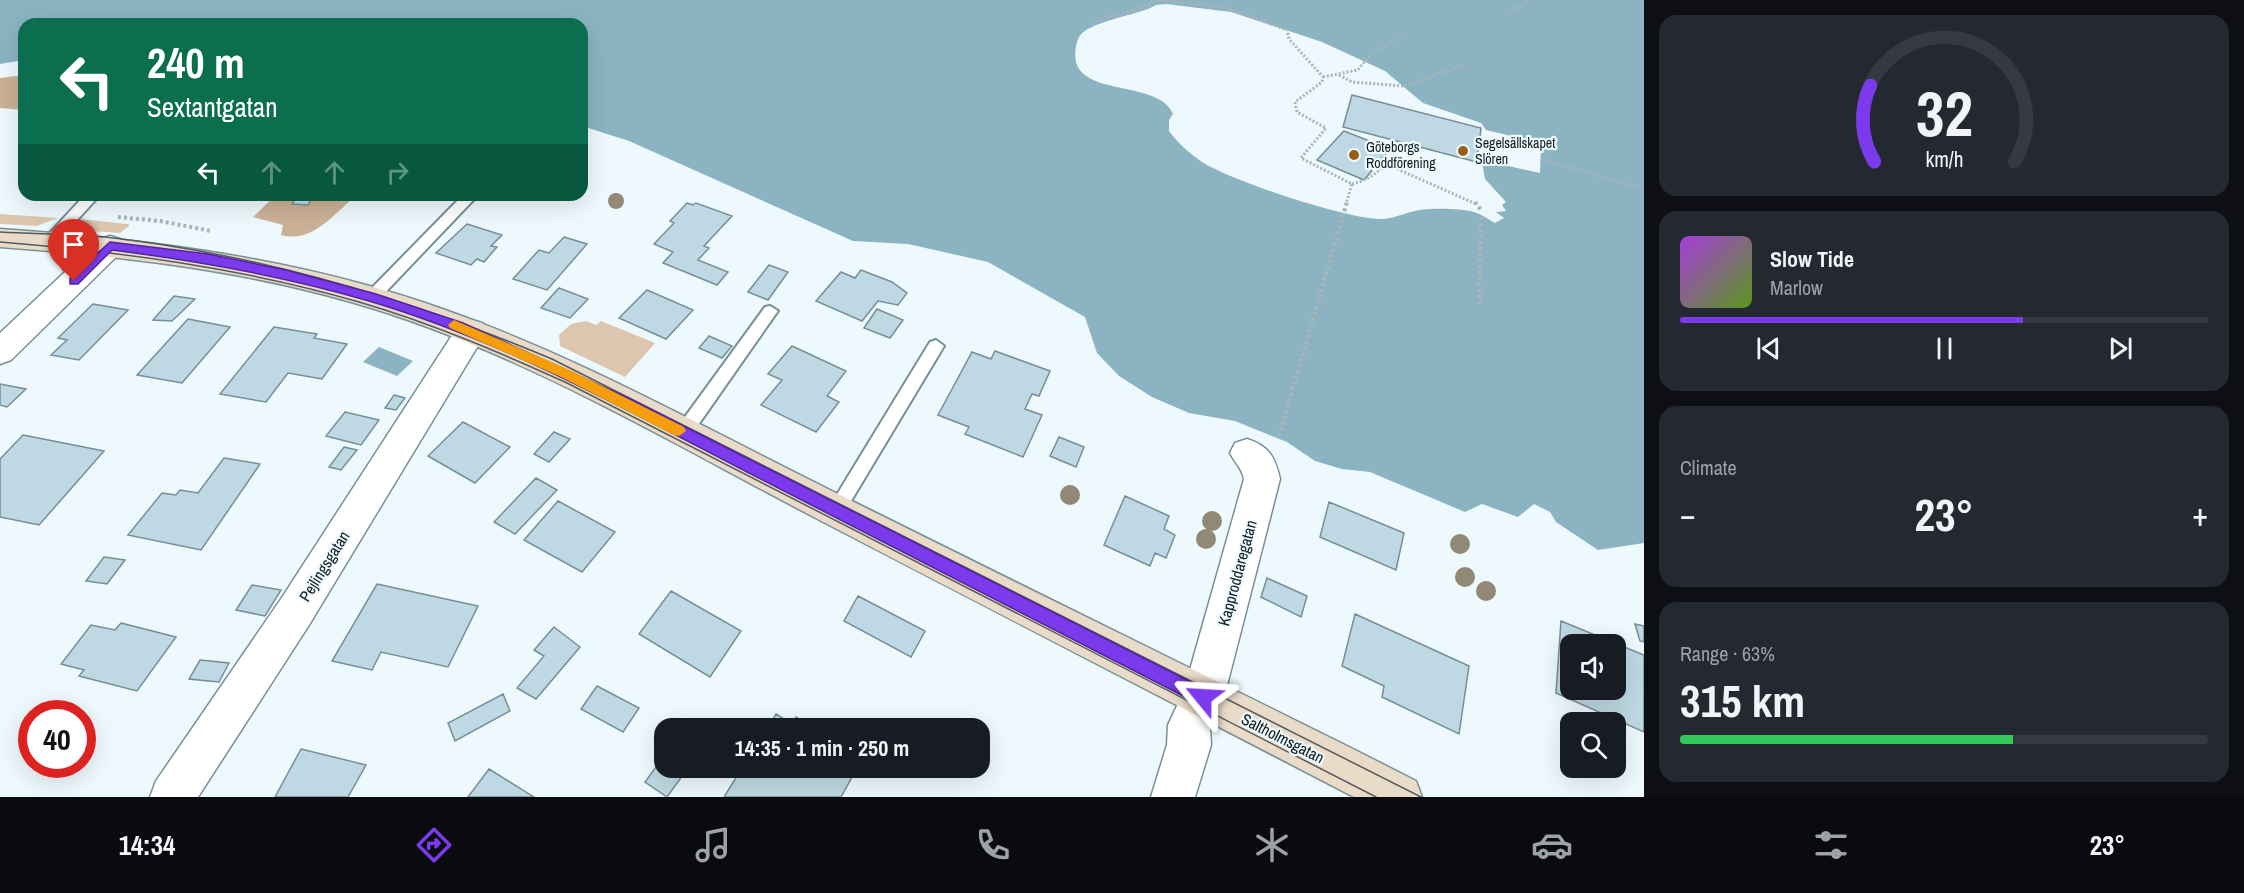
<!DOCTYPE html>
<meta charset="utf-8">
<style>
:root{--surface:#171b24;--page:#242831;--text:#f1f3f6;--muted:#9ea1a6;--line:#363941;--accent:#7c3aed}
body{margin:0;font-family:"Archivo Narrow",sans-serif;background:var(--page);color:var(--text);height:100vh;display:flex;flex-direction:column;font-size:22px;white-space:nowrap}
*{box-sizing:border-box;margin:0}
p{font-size:20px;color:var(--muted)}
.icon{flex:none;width:33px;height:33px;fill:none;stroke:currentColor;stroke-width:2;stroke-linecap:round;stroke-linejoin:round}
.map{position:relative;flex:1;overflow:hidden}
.drawer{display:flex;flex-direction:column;gap:15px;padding:15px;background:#0d0f14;width:600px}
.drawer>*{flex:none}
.guide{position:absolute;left:18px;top:18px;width:570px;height:183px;border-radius:18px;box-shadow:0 6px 24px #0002;background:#0b6e4f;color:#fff;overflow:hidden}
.fabs{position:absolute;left:1560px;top:634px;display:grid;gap:12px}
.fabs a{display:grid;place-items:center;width:66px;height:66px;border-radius:12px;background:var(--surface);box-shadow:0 6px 24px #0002;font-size:30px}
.speed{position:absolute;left:18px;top:700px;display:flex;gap:12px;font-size:30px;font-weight:700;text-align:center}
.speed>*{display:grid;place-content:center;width:78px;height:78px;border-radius:50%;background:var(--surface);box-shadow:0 6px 24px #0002;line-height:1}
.speed .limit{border:9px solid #d22;background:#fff;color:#111}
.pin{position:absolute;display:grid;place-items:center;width:51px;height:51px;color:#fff;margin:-62px -26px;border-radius:50% 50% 50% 0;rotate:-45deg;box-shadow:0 0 6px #0007}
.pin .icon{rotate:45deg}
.me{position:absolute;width:66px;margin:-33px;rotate:297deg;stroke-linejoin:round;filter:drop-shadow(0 0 4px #0008)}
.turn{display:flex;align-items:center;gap:21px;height:126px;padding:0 30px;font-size:27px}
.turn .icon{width:78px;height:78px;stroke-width:2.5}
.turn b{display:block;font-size:42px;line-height:51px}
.lanes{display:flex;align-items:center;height:57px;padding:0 30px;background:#0003;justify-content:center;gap:30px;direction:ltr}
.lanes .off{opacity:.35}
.big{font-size:45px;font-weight:700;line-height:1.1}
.drawer .widget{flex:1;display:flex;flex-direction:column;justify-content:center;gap:9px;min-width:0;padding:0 21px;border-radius:18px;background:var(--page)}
.drawer .dial{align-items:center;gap:0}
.dial svg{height:156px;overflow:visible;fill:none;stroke:var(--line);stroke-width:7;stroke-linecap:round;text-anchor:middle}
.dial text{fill:var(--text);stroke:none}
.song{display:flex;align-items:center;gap:18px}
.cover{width:72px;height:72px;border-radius:9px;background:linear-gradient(135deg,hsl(280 70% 55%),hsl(90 70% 35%))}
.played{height:6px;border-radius:3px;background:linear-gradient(90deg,var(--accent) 65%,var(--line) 65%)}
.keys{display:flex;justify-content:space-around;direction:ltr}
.heat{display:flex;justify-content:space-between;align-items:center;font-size:33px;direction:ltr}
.charge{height:9px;border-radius:4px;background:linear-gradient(90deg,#34c759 63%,var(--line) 0)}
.trip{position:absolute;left:654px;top:718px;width:336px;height:60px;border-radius:18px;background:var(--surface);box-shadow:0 6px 24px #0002;font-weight:700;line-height:60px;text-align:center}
.tab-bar{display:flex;height:96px;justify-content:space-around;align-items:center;background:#090b0e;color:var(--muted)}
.tab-bar .icon{width:42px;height:42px}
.tab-bar .selected{color:var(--accent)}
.tab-bar b{font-size:27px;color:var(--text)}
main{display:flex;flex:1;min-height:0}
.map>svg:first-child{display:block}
</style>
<main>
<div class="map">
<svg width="1644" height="797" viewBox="0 0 1644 797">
<rect width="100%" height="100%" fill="#eef9fd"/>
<!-- green -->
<path fill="#dcc6af" d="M0 214 58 218 37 226 0 224Z
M79 219 127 224 130 225 120 233 76 230 75 225Z
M586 321 596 325 601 321 655 343 625 377 560 346 559 335 571 324Z"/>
<!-- forest -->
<path fill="#cbb196" d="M24 75V110L0 108V78Z
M276 195H357C334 213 313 244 281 235L283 225 253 217Z"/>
<!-- water -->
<path fill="#8bb3c1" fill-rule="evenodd" d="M0 0H1644V543L1598 550 1556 522 1550 512 1534 504 1518 517 1482 504 1465 512 1370 472 1342 469 1315 461 1287 442 1235 421 1189 413 1152 397 1119 376 1097 353 1085 317 988 262 908 244 853 241 629 141 582 126V24H24V60L0 64ZM1166 4 1231 12 1322 42 1385 71 1423 103 1481 123 1486 130 1541 143 1540 173 1490 162 1482 163 1485 179 1506 202 1502 205 1506 211 1496 212 1504 218 1495 223C1488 219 1481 214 1474 212 1460 208 1434 208 1420 210 1406 212 1394 219 1380 219 1344 218 1232 181 1202 162 1189 153 1178 143 1169 131V120L1173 114C1158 75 1057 103 1078 39 1085 21 1138 16 1156 5Z
M379 347 413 361 397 376 363 362Z"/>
<!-- building -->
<path fill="#bed9e3" stroke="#758f97" stroke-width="1.5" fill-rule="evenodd" d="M1352 95 1481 128 1477 162 1343 127Z
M1344 131 1390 149 1364 180 1317 160Z
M298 195H314L308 205 292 204Z
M687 203 693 205 696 203 732 216 704 246 709 248 698 260 728 272 717 285 663 263 673 252 654 244 674 223 670 221Z
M467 224 502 235 491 246 497 247 484 262 477 259 471 265 436 253Z
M564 237 587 244 547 290 513 279 539 250 549 253Z
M769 265 788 272 768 300 748 292Z
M861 270 892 282 907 293 898 305 878 301 862 321 816 301 841 272 855 278Z
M559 288 588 299 570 318 541 308Z
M647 290 693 310 666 339 619 318Z
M174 296 195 299 172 321 153 320Z
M93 304 128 310 79 360 51 355 67 340 58 338Z
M877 309 903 320 890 338 864 328Z
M188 319 230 327 182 383 137 375Z
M274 327 317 334 314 338 347 344 322 379 288 373 266 402 220 394Z
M709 336 732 346 722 358 699 348Z
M792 346 846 371 827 396 839 402 816 432 761 405 782 380 768 374Z
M995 351 1050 371 1039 396 1032 394 1025 409 1042 415 1023 457 965 434 969 427 938 415 972 352 991 359Z
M0 384 26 389 7 407 0 405Z
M394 395 405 398 396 410 385 408Z
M345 412 379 420 361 445 326 436Z
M463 422 510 447 475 483 428 456Z
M554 432 570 439 549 462 534 454Z
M23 435 104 451 39 525 0 517V459Z
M1059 437 1084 447 1076 467 1050 456Z
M344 447 357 450 341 470 329 467Z
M224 458 260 464 201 550 128 535 162 493 176 495 180 490 198 493Z
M536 478 557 490 515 534 494 522Z
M1125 496 1169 516 1164 529 1175 535 1166 558 1155 553 1150 566 1104 545Z
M558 501 615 532 582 572 524 540Z
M1329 502 1404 533 1396 570 1320 537Z
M104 557 125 560 107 584 86 581Z
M1267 578 1307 596 1301 617 1261 597Z
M377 584 478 606 448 667 381 652 372 670 332 661Z
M252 585 281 590 265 616 236 610Z
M671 591 741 631 710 677 639 634Z
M858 596 925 631 911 657 844 621Z
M1355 614 1469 666 1459 734 1382 697 1384 686 1342 666Z
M1561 621 1644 655V732L1556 693ZM1570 645H1616V690H1570Z
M121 623 176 637 137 691 79 676 84 670 61 664 91 625 115 630Z
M1635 624 1644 626V642L1640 641Z
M554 627 580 647 536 699 517 688 544 656 534 650Z
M200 660 229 663 219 682 189 679Z
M597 686 639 708 623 732 581 709Z
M503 694 510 711 455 741 448 723Z
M776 714 792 724 796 717 816 729H767Z
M301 749 366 765 348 797H275Z
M661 760 664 762V768H672L683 775 667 797 645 782Z
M742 768H857L841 797H724Z
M489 769 534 797H468Z"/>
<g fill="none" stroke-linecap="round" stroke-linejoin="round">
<!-- lane casing -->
<g stroke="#779199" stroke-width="4">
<path id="lane" d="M85 195H100L55 244H45L43 241 45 238Z
M463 195H478L377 301H367L365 297 367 293Z
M770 306 778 311 775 315 689 438H677L674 433 677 428 765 307Z
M936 340 944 346 842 516 836 519 830 516 827 511 830 506 930 342Z"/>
</g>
<!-- street casing -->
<g stroke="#779199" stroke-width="3">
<path id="street" d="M110 236 120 239 124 246 120 253 11 360 0 364V333L100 239Z
M471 320 482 323 487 331 482 339 309 625 198 797H150L156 781 281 599 460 323Z
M1247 439C1269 446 1275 457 1280 479L1224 697 1210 727 1211 745 1195 797H1151L1167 745 1168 725 1184 691 1244 479C1242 468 1235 463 1230 453L1235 443Z"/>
</g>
<!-- secondary casing -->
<g stroke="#779199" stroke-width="3">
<path id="secondary" d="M0 229C144 239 287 257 425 303 566 350 697 424 830 490 1003 577 1177 661 1349 747L1416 781 1422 797H1354C1172 702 989 609 808 514 659 436 513 348 351 302 237 269 118 256 0 247Z"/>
</g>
<!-- path-far1 -->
<path stroke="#aab5b9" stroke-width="3" stroke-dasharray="2 2" stroke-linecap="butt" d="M1508 12 1530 0
M1095 21 1148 6 1154 0 1225 7 1287 30 1289 39 1323 77 1322 82 1295 102 1297 112 1326 128 1301 158 1352 184 1346 204
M1339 75 1352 82 1403 86 1465 65
M1323 77 1358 70C1368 55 1388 45 1402 32
M1541 159 1644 189
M1386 164 1476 204
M1352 184C1373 179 1385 167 1396 149"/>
<!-- path -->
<path stroke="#aab5b9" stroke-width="4" stroke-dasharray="3 3" stroke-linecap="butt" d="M1475 202 1481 210
M118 217 160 221 211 231
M1479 304 1481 216
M1279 436 1347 202"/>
<!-- lane -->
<use href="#lane" fill="#fff" fill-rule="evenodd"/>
<!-- street -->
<use href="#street" fill="#fff" fill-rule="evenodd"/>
<!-- secondary -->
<use href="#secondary" fill="#eadac8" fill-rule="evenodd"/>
<!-- tram -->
<path stroke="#515c60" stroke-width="1.5" d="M0 232C35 234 70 234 105 237 259 254 409 299 552 359L1421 797
M0 242C122 252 242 268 359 302 431 323 499 352 567 383L1376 797"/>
</g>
<!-- trees -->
<g fill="#928876">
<circle cx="616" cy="201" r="8"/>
<circle cx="68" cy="265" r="8"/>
<circle cx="1070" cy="495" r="10"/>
<circle cx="1212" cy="521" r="10"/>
<circle cx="1206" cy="539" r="10"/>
<circle cx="1460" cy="544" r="10"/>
<circle cx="1465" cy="577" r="10"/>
<circle cx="1486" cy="591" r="10"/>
</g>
<!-- route -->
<path fill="#7c3aed" stroke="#51269a" stroke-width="1.5" d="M110 242 208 254 286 270 376 294 463 323 630 399 1209 691 1211 697 1209 703 1203 706 1197 703C1047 626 897 549 747 472 625 409 501 340 369 301 284 276 199 261 112 250L78 284H70V278Z"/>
<!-- slow -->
<path fill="#f59e0b" d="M454 320 570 370 684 427 686 431 679 436 674 435 561 377 450 328 448 325Z"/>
<!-- markers -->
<g fill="#955f16" stroke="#eef9fd" stroke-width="2">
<circle cx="1463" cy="151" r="6"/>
<circle cx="1354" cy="155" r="6"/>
</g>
<g text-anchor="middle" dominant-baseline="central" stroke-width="4.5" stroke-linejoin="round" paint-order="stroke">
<!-- far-poi labels -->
<g font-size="14" fill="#111c1f" stroke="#eef9fd" text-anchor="start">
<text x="1475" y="143">Segelsällskapet<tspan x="1475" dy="16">Slören</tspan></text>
<text x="1366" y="147">Göteborgs<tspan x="1366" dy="16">Roddförening</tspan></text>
</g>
<!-- street labels -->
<g font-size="16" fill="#111c1f" stroke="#eef9fd">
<text transform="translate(324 566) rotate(-58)">Pejlingsgatan</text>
<text transform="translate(1237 573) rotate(-75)">Kapproddaregatan</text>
<text transform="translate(1283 738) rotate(27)">Saltholmsgatan</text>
</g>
</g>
</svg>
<div class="fabs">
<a><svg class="icon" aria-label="sound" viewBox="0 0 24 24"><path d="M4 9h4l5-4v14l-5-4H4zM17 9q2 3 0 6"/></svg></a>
<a><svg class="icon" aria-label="search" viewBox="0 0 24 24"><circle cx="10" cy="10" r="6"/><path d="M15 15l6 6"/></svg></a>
</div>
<div class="speed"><div class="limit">40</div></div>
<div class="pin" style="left:74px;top:281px;background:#d93025"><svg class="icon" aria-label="arrive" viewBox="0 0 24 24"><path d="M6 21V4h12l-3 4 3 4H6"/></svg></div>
<svg class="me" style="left:1203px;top:697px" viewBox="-20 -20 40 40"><path d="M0-17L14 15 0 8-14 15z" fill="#7c3aed" stroke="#fff" stroke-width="4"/></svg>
<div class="trip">14:35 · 1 min · 250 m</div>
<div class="guide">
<div class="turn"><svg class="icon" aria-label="left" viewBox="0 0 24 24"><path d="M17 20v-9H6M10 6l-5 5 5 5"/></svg><div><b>240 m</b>Sextantgatan</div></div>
<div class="lanes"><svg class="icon" aria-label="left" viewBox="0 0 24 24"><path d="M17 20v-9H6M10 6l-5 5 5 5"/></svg><svg class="icon off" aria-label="ahead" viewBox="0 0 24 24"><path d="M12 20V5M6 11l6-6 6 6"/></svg><svg class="icon off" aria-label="ahead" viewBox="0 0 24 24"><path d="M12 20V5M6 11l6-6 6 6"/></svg><svg class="icon off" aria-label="right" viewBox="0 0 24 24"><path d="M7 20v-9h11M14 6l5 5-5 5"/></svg></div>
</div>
</div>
<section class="drawer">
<div class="widget dial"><svg viewBox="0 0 100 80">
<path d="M14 69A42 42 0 1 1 86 69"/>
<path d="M14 69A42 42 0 0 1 12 30" stroke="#7c3aed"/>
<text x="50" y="56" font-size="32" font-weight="700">32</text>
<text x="50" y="72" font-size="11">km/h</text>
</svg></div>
<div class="widget">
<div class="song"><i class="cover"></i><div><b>Slow Tide</b><p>Marlow</p></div></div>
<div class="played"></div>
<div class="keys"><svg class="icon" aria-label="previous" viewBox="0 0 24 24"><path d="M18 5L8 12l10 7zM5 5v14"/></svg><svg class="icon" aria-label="pause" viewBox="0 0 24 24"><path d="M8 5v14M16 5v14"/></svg><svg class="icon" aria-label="next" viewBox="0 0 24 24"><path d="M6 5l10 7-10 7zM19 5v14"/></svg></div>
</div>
<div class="widget"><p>Climate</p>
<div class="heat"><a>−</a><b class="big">23°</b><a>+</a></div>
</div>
<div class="widget"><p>Range · 63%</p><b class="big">315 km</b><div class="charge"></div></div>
</section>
</main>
<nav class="tab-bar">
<b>14:34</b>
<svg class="icon selected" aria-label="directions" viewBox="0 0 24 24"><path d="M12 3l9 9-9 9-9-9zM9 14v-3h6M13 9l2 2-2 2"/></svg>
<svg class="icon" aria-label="music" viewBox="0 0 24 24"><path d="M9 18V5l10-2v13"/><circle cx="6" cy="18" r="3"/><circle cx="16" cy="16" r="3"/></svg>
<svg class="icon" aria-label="phone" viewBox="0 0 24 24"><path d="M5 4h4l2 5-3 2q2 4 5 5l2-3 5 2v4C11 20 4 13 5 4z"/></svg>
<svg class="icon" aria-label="climate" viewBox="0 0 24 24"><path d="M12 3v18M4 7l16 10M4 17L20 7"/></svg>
<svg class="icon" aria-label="car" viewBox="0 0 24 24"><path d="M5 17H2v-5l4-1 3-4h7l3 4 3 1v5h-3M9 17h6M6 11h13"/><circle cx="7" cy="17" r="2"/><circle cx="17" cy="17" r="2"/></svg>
<svg class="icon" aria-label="filters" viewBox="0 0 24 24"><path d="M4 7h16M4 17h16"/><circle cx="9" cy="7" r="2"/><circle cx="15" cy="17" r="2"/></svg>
<b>23°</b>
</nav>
